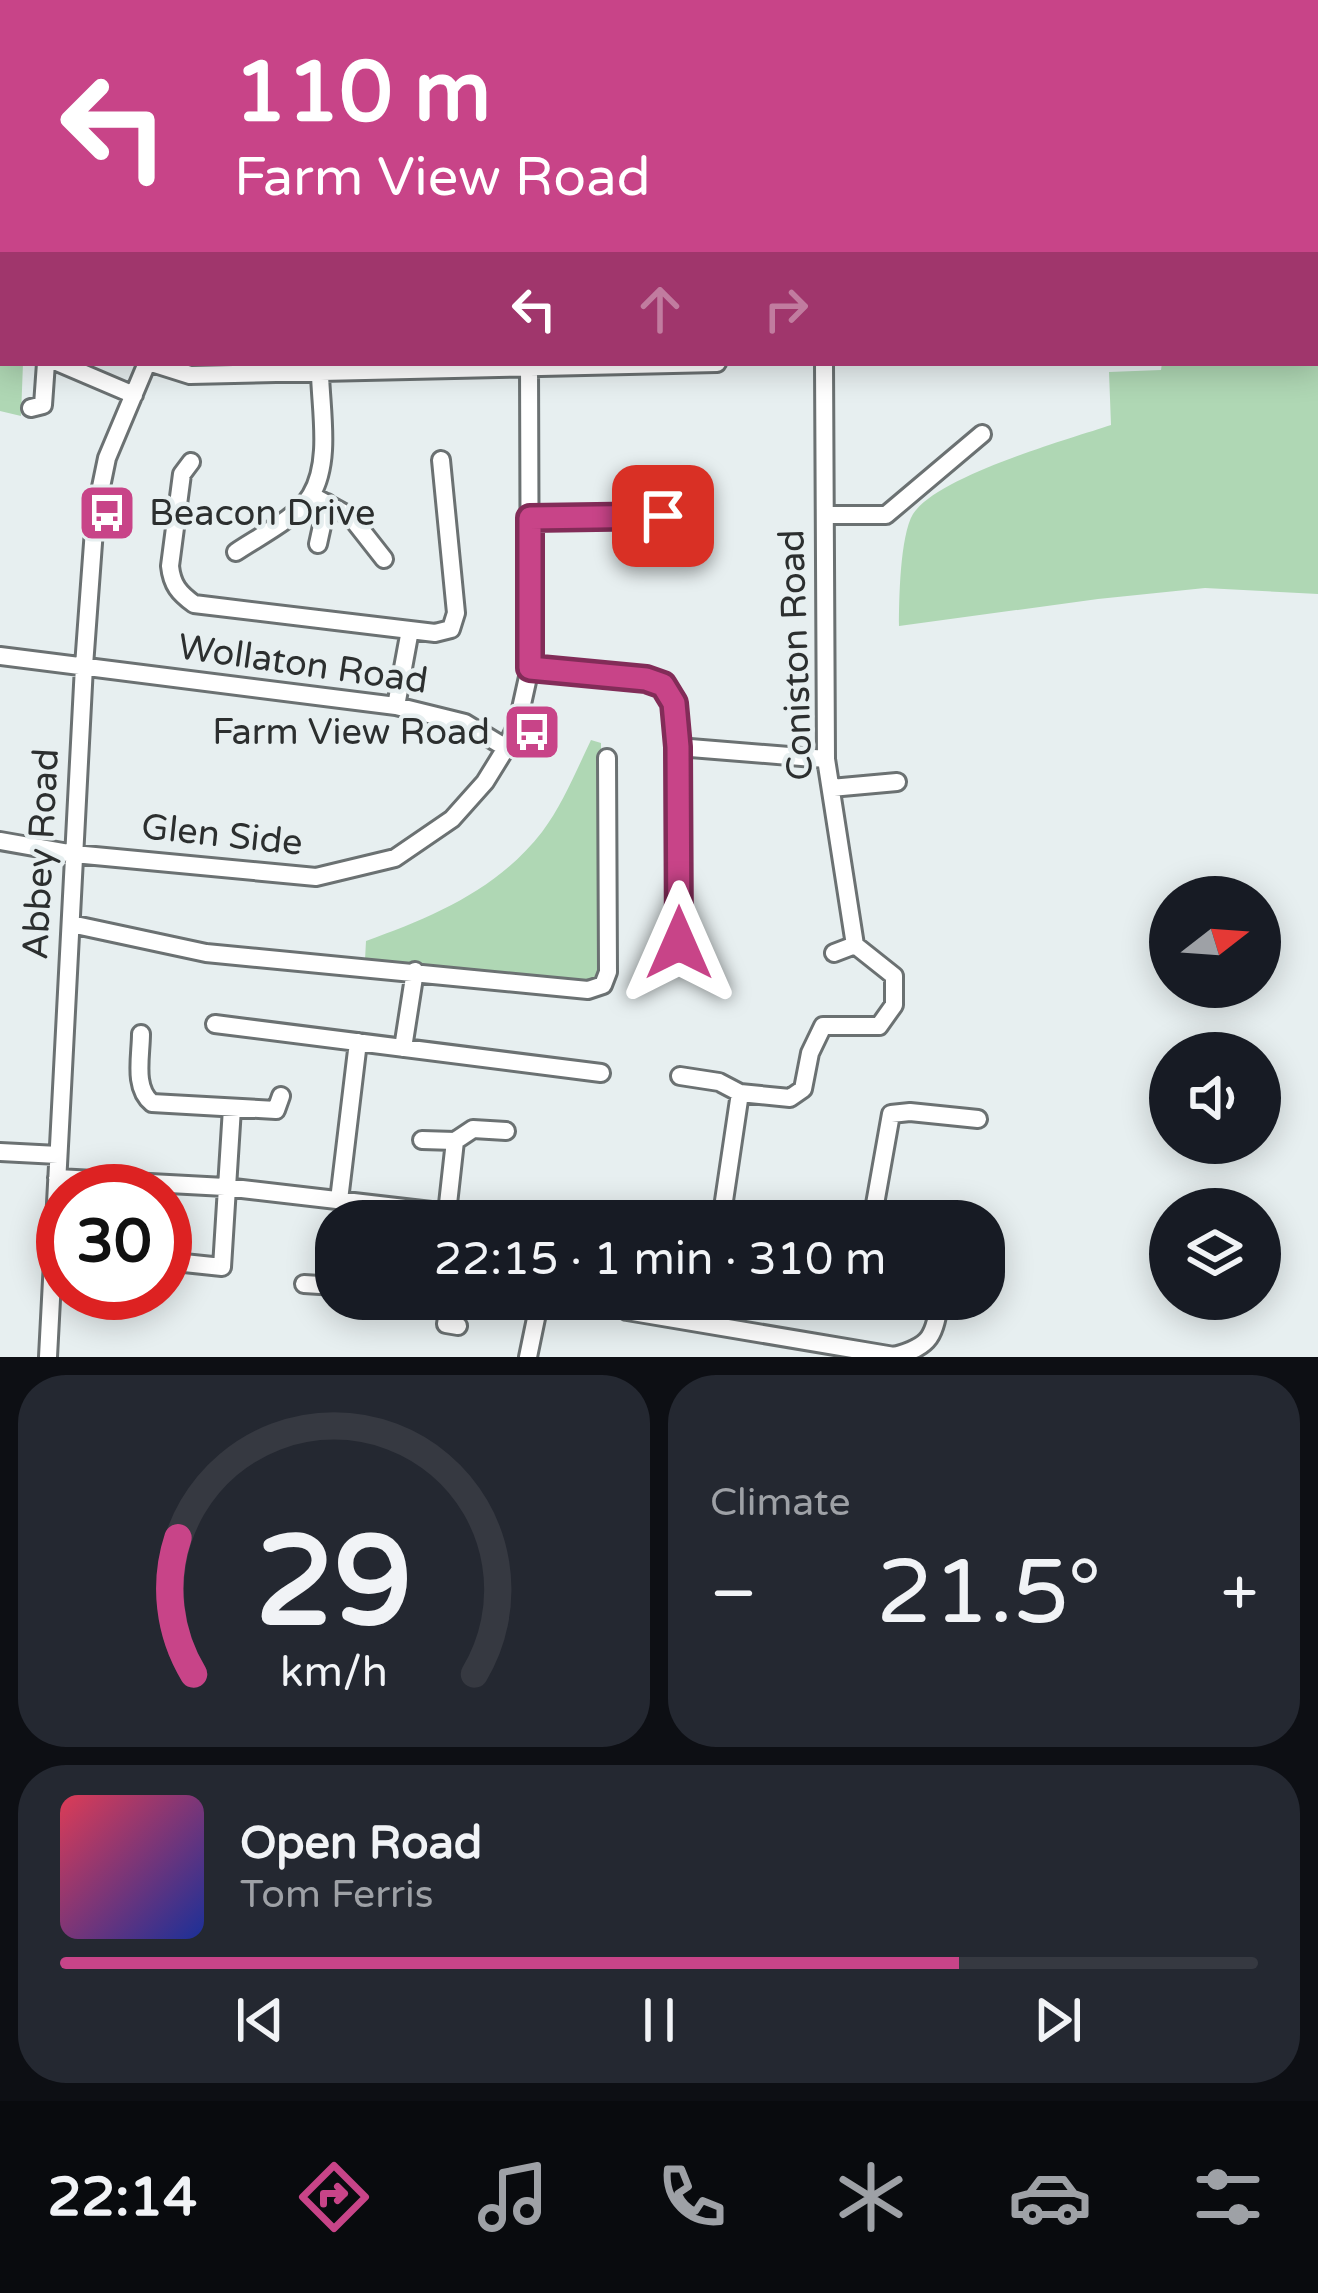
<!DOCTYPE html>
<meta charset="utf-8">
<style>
:root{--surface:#171b24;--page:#242831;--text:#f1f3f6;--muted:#9ea1a6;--line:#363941;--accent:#c84488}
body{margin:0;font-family:"Varela Round",sans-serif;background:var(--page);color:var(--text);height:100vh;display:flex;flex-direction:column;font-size:45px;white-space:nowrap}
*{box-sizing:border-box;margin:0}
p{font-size:39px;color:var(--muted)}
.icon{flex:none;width:66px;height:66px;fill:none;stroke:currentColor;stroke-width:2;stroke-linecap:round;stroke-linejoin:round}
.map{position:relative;height:1357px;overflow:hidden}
.details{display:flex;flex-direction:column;gap:18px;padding:18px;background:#0d0f14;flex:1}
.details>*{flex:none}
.top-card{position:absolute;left:0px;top:0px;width:1320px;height:366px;box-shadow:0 6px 30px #0003;background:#c84488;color:#fff;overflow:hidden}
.needle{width:78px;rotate:73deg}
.fabs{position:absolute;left:1149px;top:876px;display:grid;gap:24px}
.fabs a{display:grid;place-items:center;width:132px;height:132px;border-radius:50%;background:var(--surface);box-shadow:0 6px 30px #0003;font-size:60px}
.speed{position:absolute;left:36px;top:1164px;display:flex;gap:24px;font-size:60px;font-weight:700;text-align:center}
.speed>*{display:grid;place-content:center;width:156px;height:156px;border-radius:50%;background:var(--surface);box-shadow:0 6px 30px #0003;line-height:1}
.speed .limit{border:18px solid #d22;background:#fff;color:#111}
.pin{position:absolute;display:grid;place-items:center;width:102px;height:102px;color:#fff;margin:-51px;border-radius:24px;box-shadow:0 6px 18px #0006}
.me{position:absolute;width:132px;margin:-66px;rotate:0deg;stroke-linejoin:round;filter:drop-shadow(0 0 9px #0008)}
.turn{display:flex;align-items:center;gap:42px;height:252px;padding:0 36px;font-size:54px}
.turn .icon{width:156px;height:156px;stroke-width:2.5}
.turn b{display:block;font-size:84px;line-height:102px}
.lanes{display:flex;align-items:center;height:114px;padding:0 36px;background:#0003;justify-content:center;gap:60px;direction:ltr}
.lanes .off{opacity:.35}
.big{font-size:90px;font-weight:600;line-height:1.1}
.details .tile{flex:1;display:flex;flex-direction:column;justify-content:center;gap:18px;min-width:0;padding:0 42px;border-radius:48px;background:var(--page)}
.details .dial{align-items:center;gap:0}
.dial svg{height:312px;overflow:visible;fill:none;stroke:var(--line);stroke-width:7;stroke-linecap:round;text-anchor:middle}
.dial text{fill:var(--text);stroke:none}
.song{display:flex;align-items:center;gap:36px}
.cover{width:144px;height:144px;border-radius:18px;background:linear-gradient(135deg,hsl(350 70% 55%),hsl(230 70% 35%))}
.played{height:12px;border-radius:6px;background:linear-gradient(90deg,var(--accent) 75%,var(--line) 75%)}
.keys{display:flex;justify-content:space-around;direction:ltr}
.heat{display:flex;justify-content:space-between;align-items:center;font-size:66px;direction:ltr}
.details .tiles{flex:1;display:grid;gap:18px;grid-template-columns:1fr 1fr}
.tile:last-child{grid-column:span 2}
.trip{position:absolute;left:315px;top:1200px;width:690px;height:120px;border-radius:48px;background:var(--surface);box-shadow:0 6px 30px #0003;font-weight:600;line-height:120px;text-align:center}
.dock{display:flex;height:192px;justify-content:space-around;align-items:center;background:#090b0e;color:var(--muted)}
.dock .icon{width:84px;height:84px}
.dock .current{color:var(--accent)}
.dock b{font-size:54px;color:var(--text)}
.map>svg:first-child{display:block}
</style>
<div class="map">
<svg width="1318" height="1357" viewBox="0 0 1318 1357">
<rect width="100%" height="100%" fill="#e7eff0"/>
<!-- green -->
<path fill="#afd7b4" d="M3 306V363H23L21 416 0 411V307Z
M1318 356V594L1205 588 1098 599 899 626C899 600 900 536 913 514 938 476 1066 440 1111 425L1109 372 1161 370 1162 363H1277L1278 366 1317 363Z
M591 740 601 743 602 968C599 976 597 981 588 984L365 960 366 941C432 917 497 890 542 832 563 804 576 771 591 740Z"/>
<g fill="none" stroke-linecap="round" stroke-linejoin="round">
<!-- minor casing -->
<g stroke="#6b7172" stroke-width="22">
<path id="minor" d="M337 0V3
M521 0V3
M675 0 678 3
M927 0 928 3
M1181 0 1182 3
M57 3 79 0
M957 3 970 0
M0 11 3 10
M0 218H3
M59 363 134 395
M152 363 190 375 717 363
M824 363 826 759 855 945
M31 408 43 405 46 363
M191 462 182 474 170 566C172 585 179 593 194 604L435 633 451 629 456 613 441 460
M311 495 351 517 384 559
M825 515H886L982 434
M531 518 681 516V542
M318 544 327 503
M236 552C258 537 298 517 311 495 331 462 321 411 320 374
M0 656 396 706 465 723 506 748
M530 668 646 679 663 685 674 703 678 747 679 943
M396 706 410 630
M678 747 826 759
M831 788 897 782
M0 841 74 854 316 877 395 858 452 819 485 782 506 748 518 722 530 668 529 363
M71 924 206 953 588 990 603 985 608 972 607 758
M834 953 855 945
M215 1024 601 1073
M141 1034C141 1056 133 1088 152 1103L276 1110 281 1096
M403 1048 415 971
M680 1076 719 1082 740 1093 790 1098 803 1089 810 1053 823 1026H879L894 1005V976L855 945
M422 1140 455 1141 473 1129 506 1131
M0 1152 58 1155
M57 1178 225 1187 517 1221
M339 1200 358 1042
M447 1213 455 1141
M721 1221 740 1093
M872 1221 891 1114 910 1112 978 1119
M165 1261 222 1267 232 1108
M304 1284 336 1286
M450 1299 446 1324 458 1326
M627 1311 894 1356C932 1346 934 1336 940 1299
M48 1357 84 666 95 516 107 458 147 363
M528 1357 540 1299"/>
</g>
<!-- minor -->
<use href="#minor" stroke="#fff" stroke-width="16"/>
</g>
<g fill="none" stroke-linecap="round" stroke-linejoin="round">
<!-- route casing -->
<g stroke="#822c58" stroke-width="30">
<path id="route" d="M663 516 530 518V668L646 679 663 685 674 703 678 747 679 943"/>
</g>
<!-- route -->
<use href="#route" stroke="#c84488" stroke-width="21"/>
</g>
<!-- icons -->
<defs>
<g id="bus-square" transform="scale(3)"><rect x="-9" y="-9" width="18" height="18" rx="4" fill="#c84488" stroke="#e7eff0"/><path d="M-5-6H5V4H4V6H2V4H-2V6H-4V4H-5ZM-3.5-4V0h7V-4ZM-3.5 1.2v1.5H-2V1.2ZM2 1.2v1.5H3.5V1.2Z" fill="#fff"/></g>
</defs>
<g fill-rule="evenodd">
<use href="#bus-square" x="107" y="513"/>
<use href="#bus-square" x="532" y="732"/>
</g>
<g text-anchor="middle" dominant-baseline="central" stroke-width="9" stroke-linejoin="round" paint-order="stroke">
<!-- poi labels -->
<g font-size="36" fill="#2c2f2f" stroke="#e7eff0" text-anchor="start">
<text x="149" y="513">Beacon Drive</text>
<text x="490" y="732" text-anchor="end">Farm View Road</text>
</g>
<!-- street labels -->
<g font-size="36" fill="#2c2f2f" stroke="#e7eff0">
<text transform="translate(796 655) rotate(-92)">Coniston Road</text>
<text transform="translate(303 664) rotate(8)">Wollaton Road</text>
<text transform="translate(222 835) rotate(6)">Glen Side</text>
<text transform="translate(41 854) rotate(-87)">Abbey Road</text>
</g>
</g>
</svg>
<div class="fabs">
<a><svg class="needle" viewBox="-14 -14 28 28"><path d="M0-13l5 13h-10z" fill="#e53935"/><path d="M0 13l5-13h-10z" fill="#9ea1a6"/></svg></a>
<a><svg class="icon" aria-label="sound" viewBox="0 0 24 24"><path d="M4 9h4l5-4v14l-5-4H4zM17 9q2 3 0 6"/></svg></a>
<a><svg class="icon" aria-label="layers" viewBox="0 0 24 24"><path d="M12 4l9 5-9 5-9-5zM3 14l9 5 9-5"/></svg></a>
</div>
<div class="speed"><div class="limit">30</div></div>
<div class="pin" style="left:663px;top:516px;background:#d93025"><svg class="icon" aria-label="arrive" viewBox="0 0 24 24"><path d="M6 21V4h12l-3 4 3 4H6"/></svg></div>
<svg class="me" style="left:679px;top:943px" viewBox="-20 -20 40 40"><path d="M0-17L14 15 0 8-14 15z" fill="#c84488" stroke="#fff" stroke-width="4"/></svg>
<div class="trip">22:15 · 1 min · 310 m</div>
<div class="top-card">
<div class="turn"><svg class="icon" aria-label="left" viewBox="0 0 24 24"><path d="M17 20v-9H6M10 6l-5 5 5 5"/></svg><div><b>110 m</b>Farm View Road</div></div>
<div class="lanes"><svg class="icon" aria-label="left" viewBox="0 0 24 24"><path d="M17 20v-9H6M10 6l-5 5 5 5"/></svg><svg class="icon off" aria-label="ahead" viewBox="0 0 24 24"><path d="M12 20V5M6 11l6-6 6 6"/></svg><svg class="icon off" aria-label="right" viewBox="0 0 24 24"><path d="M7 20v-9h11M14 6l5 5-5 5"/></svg></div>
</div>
</div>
<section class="details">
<div class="tiles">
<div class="tile dial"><svg viewBox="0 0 100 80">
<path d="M14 69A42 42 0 1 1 86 69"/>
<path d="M14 69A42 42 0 0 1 10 34" stroke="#c84488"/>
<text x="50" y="56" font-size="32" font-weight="700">29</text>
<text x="50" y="72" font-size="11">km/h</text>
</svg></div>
<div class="tile"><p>Climate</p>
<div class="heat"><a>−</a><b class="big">21.5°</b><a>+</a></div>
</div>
<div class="tile">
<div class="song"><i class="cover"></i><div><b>Open Road</b><p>Tom Ferris</p></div></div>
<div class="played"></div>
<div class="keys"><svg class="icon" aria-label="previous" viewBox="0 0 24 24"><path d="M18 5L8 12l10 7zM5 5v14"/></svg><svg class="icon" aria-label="pause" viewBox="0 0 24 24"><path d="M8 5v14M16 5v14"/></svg><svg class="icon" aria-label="next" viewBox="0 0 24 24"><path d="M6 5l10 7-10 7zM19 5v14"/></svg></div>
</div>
</div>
</section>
<nav class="dock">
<b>22:14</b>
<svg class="icon current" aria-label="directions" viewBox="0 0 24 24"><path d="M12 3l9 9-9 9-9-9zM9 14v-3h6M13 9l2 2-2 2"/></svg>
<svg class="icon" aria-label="music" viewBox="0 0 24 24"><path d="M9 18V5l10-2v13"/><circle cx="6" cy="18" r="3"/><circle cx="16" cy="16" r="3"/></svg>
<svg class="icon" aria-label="phone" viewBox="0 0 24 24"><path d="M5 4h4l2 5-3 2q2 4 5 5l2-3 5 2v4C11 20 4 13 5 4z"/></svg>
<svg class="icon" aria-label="climate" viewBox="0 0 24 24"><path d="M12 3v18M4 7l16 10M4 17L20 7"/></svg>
<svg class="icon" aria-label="car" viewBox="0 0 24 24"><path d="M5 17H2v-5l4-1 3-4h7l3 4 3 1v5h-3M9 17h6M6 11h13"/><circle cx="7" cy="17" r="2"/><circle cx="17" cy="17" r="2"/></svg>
<svg class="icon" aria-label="filters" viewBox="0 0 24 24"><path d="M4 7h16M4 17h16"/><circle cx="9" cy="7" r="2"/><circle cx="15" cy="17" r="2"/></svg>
</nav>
